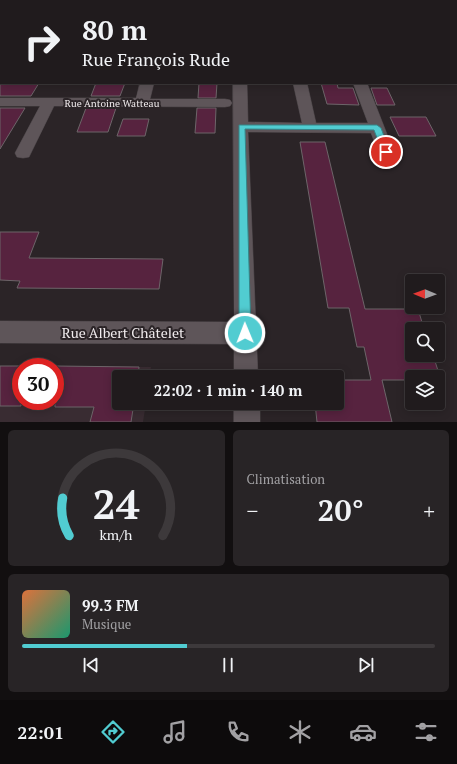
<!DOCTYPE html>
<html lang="fr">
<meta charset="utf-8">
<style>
:root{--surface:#201b1d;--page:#282426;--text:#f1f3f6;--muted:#a2a1a4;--line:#3d393b;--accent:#51ccd1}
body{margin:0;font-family:"PT Serif",serif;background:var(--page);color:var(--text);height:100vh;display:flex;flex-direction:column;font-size:15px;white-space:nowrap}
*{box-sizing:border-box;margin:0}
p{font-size:13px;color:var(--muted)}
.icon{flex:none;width:22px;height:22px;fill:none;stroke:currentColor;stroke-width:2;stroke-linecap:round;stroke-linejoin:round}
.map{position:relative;height:422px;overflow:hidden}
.drawer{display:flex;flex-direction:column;gap:8px;padding:8px;background:#120f10;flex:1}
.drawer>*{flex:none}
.banner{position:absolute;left:0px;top:0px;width:457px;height:84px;box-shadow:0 2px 10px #0003,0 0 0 1px var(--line);background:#201b1d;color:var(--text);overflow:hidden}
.needle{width:26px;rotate:271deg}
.tools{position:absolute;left:405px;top:274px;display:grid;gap:8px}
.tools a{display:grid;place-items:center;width:40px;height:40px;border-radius:4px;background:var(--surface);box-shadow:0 2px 10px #0003,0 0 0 1px var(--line);font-size:20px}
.speed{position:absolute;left:12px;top:358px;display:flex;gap:8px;font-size:20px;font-weight:700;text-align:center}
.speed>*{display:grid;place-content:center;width:52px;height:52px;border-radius:50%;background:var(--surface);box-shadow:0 2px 10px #0003,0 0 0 1px var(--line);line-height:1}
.speed .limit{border:6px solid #d22;background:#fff;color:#111}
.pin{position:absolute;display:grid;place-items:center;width:34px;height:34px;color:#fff;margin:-17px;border:2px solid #fff;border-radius:50%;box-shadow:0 1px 4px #0007}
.me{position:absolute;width:44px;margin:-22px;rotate:359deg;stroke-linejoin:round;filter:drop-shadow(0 0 3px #0008)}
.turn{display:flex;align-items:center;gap:14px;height:84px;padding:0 16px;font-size:18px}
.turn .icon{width:52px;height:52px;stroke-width:2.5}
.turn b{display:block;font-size:28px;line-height:34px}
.big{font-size:30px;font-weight:600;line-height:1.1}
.drawer .widget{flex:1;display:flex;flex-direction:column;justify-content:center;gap:6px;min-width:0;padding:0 14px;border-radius:6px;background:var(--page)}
.drawer .dial{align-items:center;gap:0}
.dial svg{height:104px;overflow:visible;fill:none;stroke:var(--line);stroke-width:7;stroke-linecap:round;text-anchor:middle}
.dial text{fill:var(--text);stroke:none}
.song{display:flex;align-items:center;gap:12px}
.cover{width:48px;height:48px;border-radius:6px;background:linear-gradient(135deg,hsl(20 70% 55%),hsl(160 70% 35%))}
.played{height:4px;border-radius:2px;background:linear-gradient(90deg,var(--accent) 40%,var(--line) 40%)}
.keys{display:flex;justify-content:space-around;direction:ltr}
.heat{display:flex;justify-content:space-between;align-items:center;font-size:22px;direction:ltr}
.drawer .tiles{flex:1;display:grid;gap:8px;grid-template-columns:1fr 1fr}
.widget:last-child{grid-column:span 2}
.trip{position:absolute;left:112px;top:370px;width:232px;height:40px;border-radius:4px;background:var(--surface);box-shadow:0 2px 10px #0003,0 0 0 1px var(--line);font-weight:600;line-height:40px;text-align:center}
.tabs{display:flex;height:64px;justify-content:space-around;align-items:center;background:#0d0b0c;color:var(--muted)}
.tabs .icon{width:28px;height:28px}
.tabs .on{color:var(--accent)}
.tabs b{font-size:18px;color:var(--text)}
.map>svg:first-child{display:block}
</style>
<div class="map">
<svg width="457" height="422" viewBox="0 0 457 422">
<rect width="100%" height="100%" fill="#2b2427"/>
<!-- built -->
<path fill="#392c32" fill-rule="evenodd" d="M0 366 151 367 149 377H119V403H146L143 422H0ZM21 367H55V401H21Z"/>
<!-- building -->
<path fill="#57233f" stroke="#6d6569" d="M0 83H39L31 96H0Z
M96 83H125L120 96H91Z
M199 83H217L216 98H198Z
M321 83H337L338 88H353L359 105 327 104Z
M371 88H387L395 105H377Z
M0 108H25L0 149Z
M86 108H116L108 132H77Z
M197 108H216L215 133H195Z
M390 117H426L436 136H399Z
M123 119H149L145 136H117Z
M300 142H325L365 309H418L424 329H412V355H433L441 380H438V377H412V380H382L392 422H317L315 403H337V380H371L364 347H357L349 308H328Z
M0 232H39L29 258 163 259 159 289 17 288 20 281 0 280Z
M0 366H21V406H0Z
M55 366 139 367 138 377H119V403H134L131 422H90L94 407H55Z"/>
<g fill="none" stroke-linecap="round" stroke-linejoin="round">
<!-- street casing -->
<g stroke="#484245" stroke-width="1">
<path id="street" d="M235 0H245V1H235Z
M0 26H1V32H0Z
M140 83H154L150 99H225L230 100 232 103 230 106 225 107 54 106 29 157 23 158 17 157 15 153 40 106H0V98H136Z
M233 83H247L248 122 302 123 293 83H307L316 123H368L353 83H367L394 152 392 156 386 157 380 156 371 133 248 132 258 377H234V344L0 343V321L234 322Z
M234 403H260V422H234Z"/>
</g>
<!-- secondary casing -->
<g stroke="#484245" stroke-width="1">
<path id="secondary" d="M241 0H255L256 1H242Z
M456 63H457V73H456Z"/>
</g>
<!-- street -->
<use href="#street" fill="#5e5559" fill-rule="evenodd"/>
<!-- secondary -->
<use href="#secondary" fill="#81586e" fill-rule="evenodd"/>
</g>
<!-- route -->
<path fill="#51ccd1" stroke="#358588" d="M239 125H377L381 128 390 152 386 155 383 154 374 130 245 129 251 333 249 337 245 339 241 337 239 333Z"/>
<g text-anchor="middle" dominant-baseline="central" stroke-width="4" stroke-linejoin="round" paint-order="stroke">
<!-- far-street labels -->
<g font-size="10" fill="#f0ebed" stroke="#2b2427">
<text x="112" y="103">Rue Antoine Watteau</text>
</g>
<!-- near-street labels -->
<g font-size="14" fill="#f0ebed" stroke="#2b2427">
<text x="123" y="332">Rue Albert Châtelet</text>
</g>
</g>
</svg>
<div class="tools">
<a><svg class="needle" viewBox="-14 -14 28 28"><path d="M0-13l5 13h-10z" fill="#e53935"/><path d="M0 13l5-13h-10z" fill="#a2a1a4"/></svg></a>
<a><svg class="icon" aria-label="search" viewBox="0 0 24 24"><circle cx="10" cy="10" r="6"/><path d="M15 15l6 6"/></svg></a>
<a><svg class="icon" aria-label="layers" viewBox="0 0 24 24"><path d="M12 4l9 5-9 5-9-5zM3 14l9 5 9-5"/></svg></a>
</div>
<div class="speed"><div class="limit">30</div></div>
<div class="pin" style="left:386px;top:152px;background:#d93025"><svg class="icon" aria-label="arrive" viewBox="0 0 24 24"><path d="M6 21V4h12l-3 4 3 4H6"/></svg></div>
<svg class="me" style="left:245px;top:333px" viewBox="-20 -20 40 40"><circle r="17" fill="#51ccd1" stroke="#fff" stroke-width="3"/><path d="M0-11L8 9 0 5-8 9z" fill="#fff"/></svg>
<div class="trip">22:02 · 1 min · 140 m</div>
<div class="banner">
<div class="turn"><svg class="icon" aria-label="right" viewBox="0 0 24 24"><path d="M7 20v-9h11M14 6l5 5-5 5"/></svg><div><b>80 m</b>Rue François Rude</div></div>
</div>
</div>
<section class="drawer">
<div class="tiles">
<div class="widget dial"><svg viewBox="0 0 100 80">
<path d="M14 69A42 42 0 1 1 86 69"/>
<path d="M14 69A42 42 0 0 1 9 40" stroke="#51ccd1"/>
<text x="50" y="56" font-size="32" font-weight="700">24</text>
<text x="50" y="72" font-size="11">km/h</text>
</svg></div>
<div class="widget"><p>Climatisation</p>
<div class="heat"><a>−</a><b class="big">20°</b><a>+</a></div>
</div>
<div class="widget">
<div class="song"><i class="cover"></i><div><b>99.3 FM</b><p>Musique</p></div></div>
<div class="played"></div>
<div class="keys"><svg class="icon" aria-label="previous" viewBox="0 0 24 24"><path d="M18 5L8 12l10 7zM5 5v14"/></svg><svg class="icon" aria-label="pause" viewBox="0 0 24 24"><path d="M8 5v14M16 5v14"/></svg><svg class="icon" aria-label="next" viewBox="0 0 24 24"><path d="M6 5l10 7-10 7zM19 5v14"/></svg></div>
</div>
</div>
</section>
<nav class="tabs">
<b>22:01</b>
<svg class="icon on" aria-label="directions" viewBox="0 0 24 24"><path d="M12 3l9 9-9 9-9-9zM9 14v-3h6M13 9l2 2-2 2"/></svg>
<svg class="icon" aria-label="music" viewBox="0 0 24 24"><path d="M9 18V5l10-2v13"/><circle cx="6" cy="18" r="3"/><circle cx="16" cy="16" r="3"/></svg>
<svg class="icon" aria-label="phone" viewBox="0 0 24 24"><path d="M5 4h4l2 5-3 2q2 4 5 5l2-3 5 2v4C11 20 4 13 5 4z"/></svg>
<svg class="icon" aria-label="climate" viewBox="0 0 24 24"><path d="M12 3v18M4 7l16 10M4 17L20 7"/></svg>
<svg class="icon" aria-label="car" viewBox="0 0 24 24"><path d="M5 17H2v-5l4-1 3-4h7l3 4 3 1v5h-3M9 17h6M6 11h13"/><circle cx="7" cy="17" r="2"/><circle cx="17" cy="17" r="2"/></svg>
<svg class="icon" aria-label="filters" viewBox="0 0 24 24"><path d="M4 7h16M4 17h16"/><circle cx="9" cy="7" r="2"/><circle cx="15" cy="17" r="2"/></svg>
</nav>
